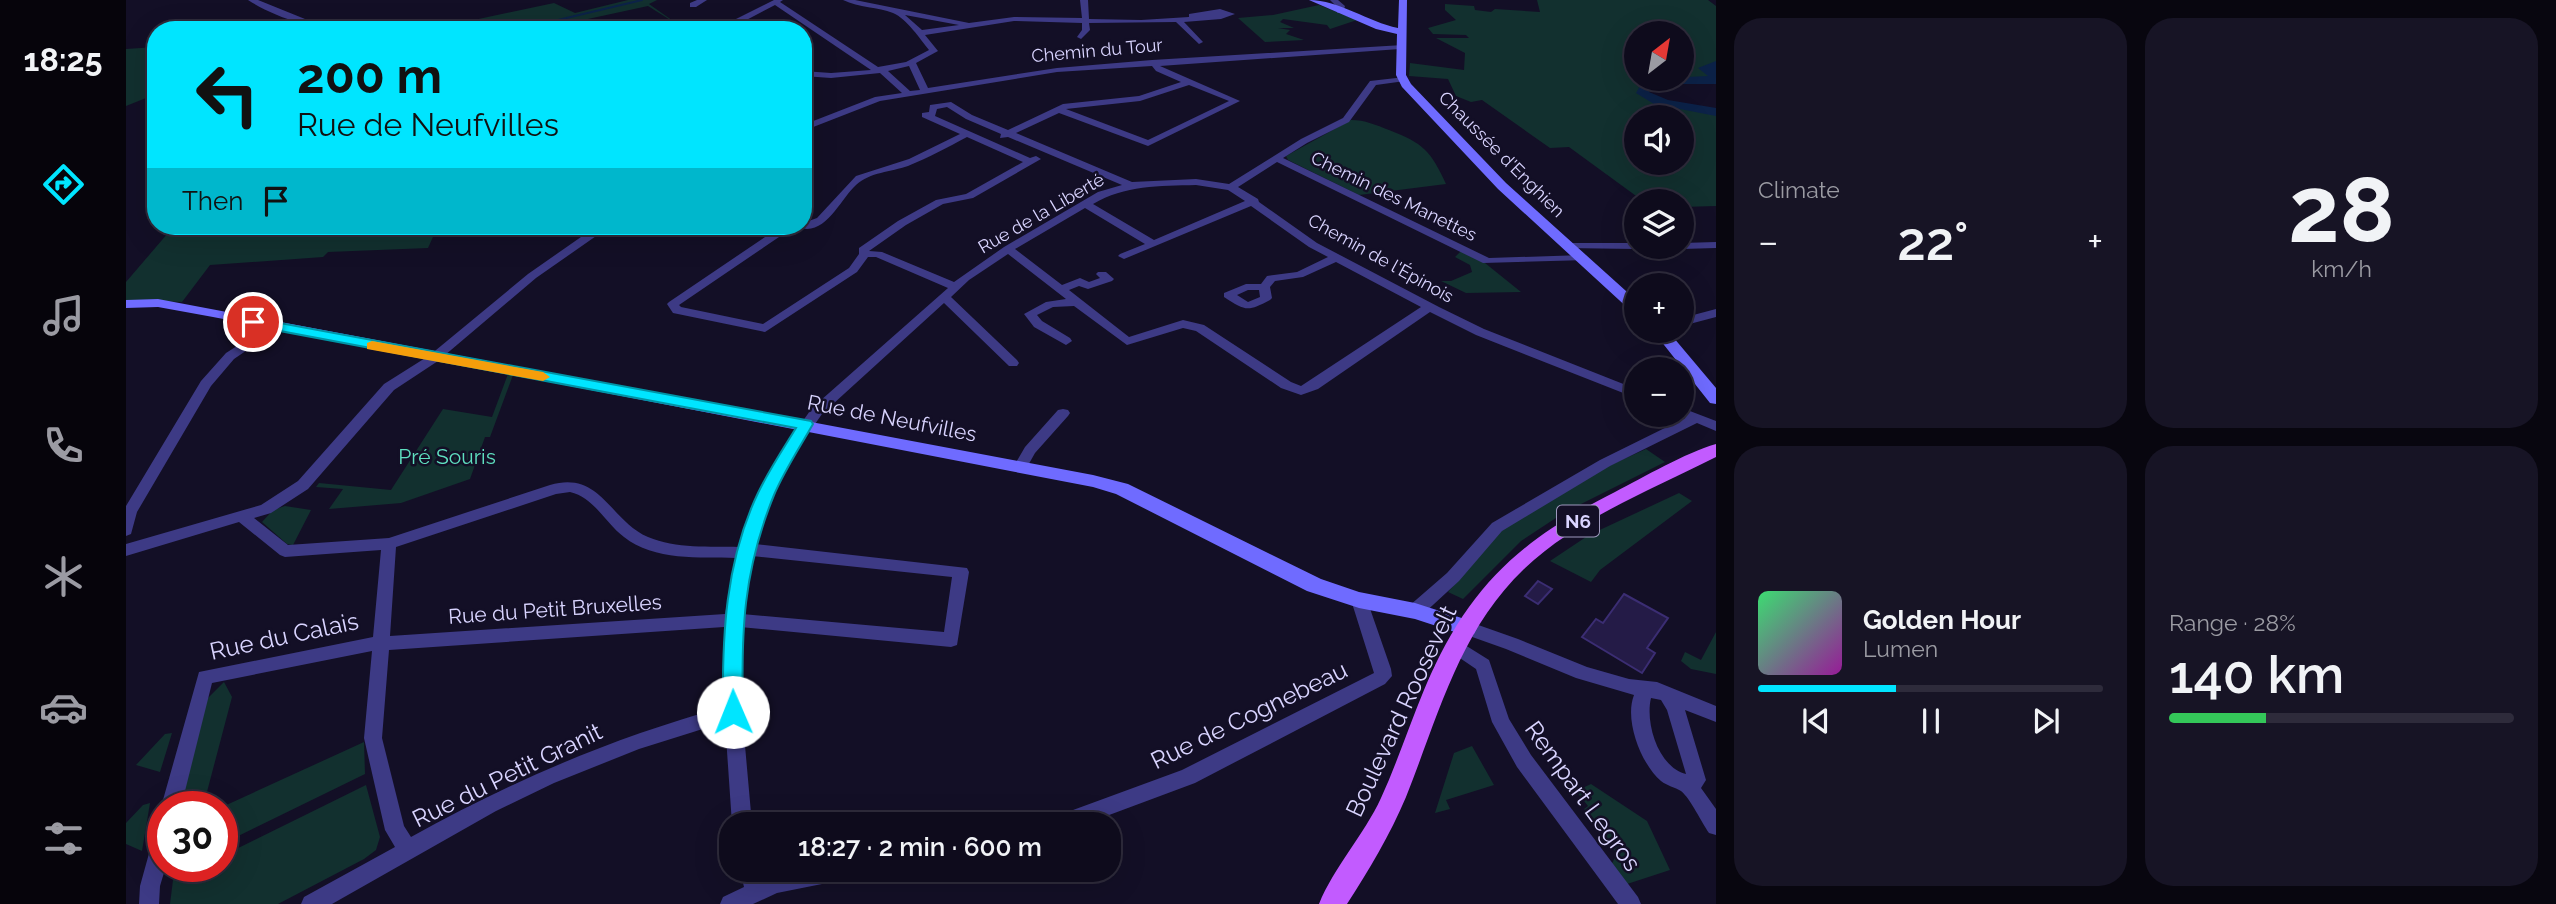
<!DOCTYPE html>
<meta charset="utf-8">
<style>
:root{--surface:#0e0b1c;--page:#171425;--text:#f1f3f6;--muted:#9b9ba3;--line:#2e2b3b;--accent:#00e5ff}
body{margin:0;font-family:Raleway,sans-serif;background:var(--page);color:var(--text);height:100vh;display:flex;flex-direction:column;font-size:26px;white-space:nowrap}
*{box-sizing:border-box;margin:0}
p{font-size:23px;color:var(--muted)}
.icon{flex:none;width:38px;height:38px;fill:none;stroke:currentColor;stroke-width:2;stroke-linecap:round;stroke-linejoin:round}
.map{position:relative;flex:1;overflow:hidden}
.sheet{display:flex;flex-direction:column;gap:18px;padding:18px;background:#08060f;width:840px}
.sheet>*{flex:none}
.hud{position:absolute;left:21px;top:21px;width:665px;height:214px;border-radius:28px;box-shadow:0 7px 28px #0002,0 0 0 2px var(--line);background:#00e5ff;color:#111;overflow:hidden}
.needle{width:46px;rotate:31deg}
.controls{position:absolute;left:1498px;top:21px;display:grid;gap:14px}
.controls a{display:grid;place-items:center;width:70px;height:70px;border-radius:50%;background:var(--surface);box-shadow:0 7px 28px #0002,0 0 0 2px var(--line);font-size:35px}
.speed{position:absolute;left:21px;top:791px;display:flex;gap:14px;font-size:35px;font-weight:700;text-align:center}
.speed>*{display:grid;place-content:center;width:91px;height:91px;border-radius:50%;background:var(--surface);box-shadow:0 7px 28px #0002,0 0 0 2px var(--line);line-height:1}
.speed .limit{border:10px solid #d22;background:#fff;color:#111}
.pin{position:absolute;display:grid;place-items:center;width:60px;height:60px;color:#fff;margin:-30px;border:4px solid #fff;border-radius:50%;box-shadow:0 2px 7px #0007}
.me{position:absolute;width:77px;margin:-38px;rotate:359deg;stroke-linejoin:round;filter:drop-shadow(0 0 5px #0008)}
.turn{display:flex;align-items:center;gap:24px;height:147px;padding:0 35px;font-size:32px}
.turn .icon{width:91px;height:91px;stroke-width:2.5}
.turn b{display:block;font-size:49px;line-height:60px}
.then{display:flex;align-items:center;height:66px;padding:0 35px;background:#0003;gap:14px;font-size:26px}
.big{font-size:52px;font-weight:600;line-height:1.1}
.sheet .card{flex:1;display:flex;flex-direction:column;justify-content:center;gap:10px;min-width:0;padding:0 24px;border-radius:28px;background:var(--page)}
.sheet .dial{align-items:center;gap:0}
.dial b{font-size:91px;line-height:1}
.song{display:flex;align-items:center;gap:21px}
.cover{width:84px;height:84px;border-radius:10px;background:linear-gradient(135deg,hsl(140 70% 55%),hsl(300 70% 35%))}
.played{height:7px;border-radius:4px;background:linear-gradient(90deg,var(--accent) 40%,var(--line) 40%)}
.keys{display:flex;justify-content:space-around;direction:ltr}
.heat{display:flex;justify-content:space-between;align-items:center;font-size:38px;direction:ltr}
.charge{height:10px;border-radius:5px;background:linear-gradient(90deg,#34c759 28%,var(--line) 0)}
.sheet .tiles{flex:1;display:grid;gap:18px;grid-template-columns:repeat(2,1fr)}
.trip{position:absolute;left:593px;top:812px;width:402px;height:70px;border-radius:28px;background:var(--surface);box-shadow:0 7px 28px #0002,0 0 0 2px var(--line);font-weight:600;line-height:70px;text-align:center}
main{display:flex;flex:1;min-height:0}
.tabs{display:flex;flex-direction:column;width:126px;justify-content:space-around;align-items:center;background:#06040b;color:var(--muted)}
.tabs .icon{width:49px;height:49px}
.tabs .on{color:var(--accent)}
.tabs b{font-size:32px;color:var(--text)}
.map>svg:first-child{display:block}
</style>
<main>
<nav class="tabs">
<b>18:25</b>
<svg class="icon on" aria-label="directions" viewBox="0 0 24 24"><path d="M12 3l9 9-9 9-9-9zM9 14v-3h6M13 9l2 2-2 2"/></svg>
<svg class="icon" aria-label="music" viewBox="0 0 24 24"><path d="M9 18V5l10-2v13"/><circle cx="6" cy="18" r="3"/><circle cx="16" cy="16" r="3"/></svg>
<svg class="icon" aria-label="phone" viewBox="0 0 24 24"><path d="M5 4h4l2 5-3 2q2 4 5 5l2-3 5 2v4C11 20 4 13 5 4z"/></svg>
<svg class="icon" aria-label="climate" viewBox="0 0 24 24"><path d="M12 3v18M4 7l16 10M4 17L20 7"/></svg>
<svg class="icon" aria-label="car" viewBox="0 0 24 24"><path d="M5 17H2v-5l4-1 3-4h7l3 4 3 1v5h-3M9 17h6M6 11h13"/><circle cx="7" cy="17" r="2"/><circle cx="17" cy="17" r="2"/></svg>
<svg class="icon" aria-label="filters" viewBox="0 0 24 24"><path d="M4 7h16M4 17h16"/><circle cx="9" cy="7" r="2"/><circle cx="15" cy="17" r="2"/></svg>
</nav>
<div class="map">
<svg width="1590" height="904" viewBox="0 0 1590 904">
<rect width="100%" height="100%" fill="#130f26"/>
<!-- green -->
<path fill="#12302f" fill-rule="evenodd" d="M502 0H531L523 4 557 28 522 6 411 30H336L334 23 428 3 449 13Z
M1411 0H1582L1590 6V81L1556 79V33H1510V79H1554L1524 81 1516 93C1535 107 1568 105 1590 112V206L1556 207V201H1517L1443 147 1424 148 1356 100 1345 102 1330 96 1322 79 1283 76 1284 63 1338 70 1339 53 1310 38H1343L1340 35 1307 34 1302 28 1330 20 1319 10V4L1348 6 1349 10 1365 12 1369 9 1414 12ZM1510 117H1556V163H1510Z
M1193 5 1231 20 1204 29 1201 25 1157 19 1154 22 1168 28H1152L1164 30 1160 34 1178 40 1139 42 1112 18 1147 15Z
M30 47V94L0 106V49Z
M1225 120C1239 120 1250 125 1263 130 1297 143 1305 151 1320 184L1233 195 1162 160 1160 156Z
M48 226H298L311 228 302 248 202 252 197 257 84 265 56 302 0 300V282Z
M1335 251 1359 263 1395 292 1340 293 1315 281H1325L1346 272 1344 265 1329 257Z
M382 374 387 375 364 437H359L344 479 275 503 203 509 217 489 190 487 193 483 265 490 317 409 366 417Z
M1520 449 1539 462 1439 512 1395 541 1337 599 1322 592 1376 529 1480 467Z
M1553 493 1566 501 1474 570 1465 582 1424 561 1463 535Z
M159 506 185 510 167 545 161 544 136 522 147 510Z
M1590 632V674L1565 669 1555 661 1559 652 1575 660Z
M98 682 106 697 77 807H52L70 710Z
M46 733 34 772 10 765 39 734Z
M238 742 239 774 96 844V807Z
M1346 746 1368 785 1320 800 1324 809 1309 813 1328 753Z
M1465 784 1521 821 1544 870 1495 886 1484 867 1491 854 1458 809 1462 806 1450 791Z
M240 785 254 837 250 850 238 859 152 904H44L47 880 75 866H96V856Z
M24 803 16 851 0 844V823L17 805Z"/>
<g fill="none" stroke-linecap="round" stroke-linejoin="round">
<!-- stream -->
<path stroke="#0c2248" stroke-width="2" d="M390 30 516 0"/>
<!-- river -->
<path fill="#0c2248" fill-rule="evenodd" d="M1590 61V84H1527L1523 92 1542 100 1590 108V116L1528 104 1510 93 1518 79 1582 76 1572 68Z"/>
</g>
<!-- building -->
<path fill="#241b47" stroke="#3b2d73" stroke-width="2" d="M1412 581 1426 589 1412 604 1399 596Z
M1498 594 1542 618 1521 648 1529 653 1516 673 1456 637 1470 619 1477 623Z"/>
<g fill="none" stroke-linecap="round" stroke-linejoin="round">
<!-- minor -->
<path fill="#3d3a85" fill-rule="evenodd" d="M122 0H132L179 19 222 30C189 30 150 18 122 0Z
M571 0H581L570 7H564V3Z
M648 0H657L654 2 752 67 780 62 803 50C794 39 781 19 767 13 752 7 733 8 717 0H729L843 23 888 17 956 18 954 0H962L963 19 1015 20 1063 17V14L1094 9 1109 14 1095 19 1058 22 1077 42 1073 44 1050 22 963 23 964 30 955 39 951 37 956 30V23L888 21 799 35 812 51 790 63 802 88 931 68 1026 60 1277 45V49H1274L1034 66 1114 101 1022 146 933 113 890 133 1006 182 1070 179 1103 184 1175 139 1217 118 1244 81 1279 77V81L1250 85 1223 122 1181 143 1157 158 1363 258 1457 255 1461 256V260L1357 263 1151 162 1112 187 1132 199 1133 202 1191 243 1313 307 1358 329 1510 389V398L1350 335 1304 312 1192 389 1175 395 1155 388 1070 331 1057 328 1001 345 948 306 927 307 911 315 916 321 944 338 946 341 940 345 908 327 898 314 920 302 940 299 882 254 843 280 825 297 891 360 893 363 891 366H883L818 303 696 414 666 457 647 494 629 544 841 568 843 572 831 645 825 647 614 627 616 712 626 824H606L599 722 513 749 428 783 370 811 206 904H175L178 897 269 847 259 830 238 738 246 651 86 683 55 807H37V810L35 807 73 672 247 637 255 550 159 557 154 555 113 522 0 556V544L135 505 172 481 258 384 304 355 402 274 465 230 477 226H492L473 234 410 278 312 361 268 390 182 489 145 513 128 518 162 545 263 538 424 485C475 470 484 521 522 537 550 549 584 546 613 547L633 494 653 455 686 408 822 288 750 257H742L731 272 639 332 547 313 541 304 543 302 645 233 660 226H677V223L691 218 730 176 783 159 834 134 796 117V113L803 112 804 105 825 102 846 115 882 130 937 104 1013 96 1055 82 1030 71 1026 66 931 72 754 101 677 131V125L749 97 776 93 754 73 705 78 677 76V71L705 73 745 70 649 5 609 26V30H601L602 23ZM779 15 833 25 796 30ZM783 66 794 90 784 91 762 71ZM1063 85 1103 101 1022 140 940 109 1014 101ZM821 107 840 119 875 134 874 138 882 137 996 185 972 192 878 247 828 282 756 252 743 251 780 225 817 204 847 198 915 159 910 156 904 158 809 116 811 109ZM841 137 897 162 840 194 810 200 772 221 733 248V254L723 268 637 324 555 307 553 305 653 237 672 227C699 238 715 198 730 185 744 172 765 172 782 166 802 158 822 147 841 137ZM1070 185 1102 190 1119 201 1028 240 967 204C999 185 1033 186 1070 185ZM1125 206 1183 247 1202 257 1171 272 1141 276 1135 284H1120L1098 293V297C1120 311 1121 312 1144 300L1146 298 1144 287 1149 281 1177 277 1210 262 1295 307 1175 386 1165 382 1078 325 1057 320 1003 337 943 290 953 286 962 289 986 281 988 279 980 272H972L970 274 974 278 963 282 954 278 936 285 889 249 959 208 1019 244 994 254 992 256 998 259ZM1122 290H1133L1134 297 1122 302 1111 295ZM444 492C469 498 479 523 498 537 528 561 574 557 610 558L599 614 264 636 270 547 430 494ZM626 556 826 577 818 632 616 614ZM598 627V707C486 738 386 781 285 837L278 826 256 738 263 650Z
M1204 0H1212L1219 6 1217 13H1211L1212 8Z
M1590 242V248L1556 249 1551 247H1556V243Z
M1443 243H1510V247H1515L1510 249 1439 248 1438 246Z
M1590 309V317L1556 326V318Z
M148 322 152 323 154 326 152 329 108 359 85 386 11 512 5 534 0 536V506L75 381 100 353Z
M1556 408 1590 421V431L1571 423 1484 466 1376 531 1333 581 1295 616 1289 618 1283 616 1281 611 1283 606 1321 573 1366 523 1474 460 1559 418 1551 415H1556Z
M937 409 942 410 944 413 942 416 909 453 900 469H890L888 466 899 447 932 410Z
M1233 594 1239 595 1241 600 1265 669 1266 676 1259 684 1069 783 959 824H925L928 817 1056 770 1248 673 1225 600 1227 595Z
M1341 621 1392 639 1461 667 1503 679 1531 682 1590 706V722L1559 710 1580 780 1575 788 1590 809V835L1583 833C1576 823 1564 798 1555 791 1549 787 1541 786 1535 781 1515 764 1498 720 1508 695L1450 678 1380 649 1335 633 1333 628 1335 623ZM1525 698 1535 700 1541 710 1560 774C1532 767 1519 723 1525 698Z
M1331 640 1363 660 1383 719 1405 755 1512 897 1515 904H1492L1391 767 1366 722 1350 669 1325 652 1323 647 1325 642Z
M37 829V866H40L34 886 33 904H13L14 886 27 839 30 832Z
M614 870H634L637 878 665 870H726L723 877 716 880 651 893 627 904H594L597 897 618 887Z"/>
<!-- secondary -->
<path fill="#6f6bff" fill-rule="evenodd" d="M1183 0C1213 0 1242 22 1272 28L1273 0H1281L1280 75 1285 84 1380 183 1510 300V312L1505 311 1372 189 1276 87 1270 75 1271 34 1250 29Z
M32 299 967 475 1002 484 1195 579 1233 592 1289 603 1348 622 1351 628 1348 634 1341 636 1289 619 1233 608 1181 591 990 494 967 487 87 317 32 307 0 308V300Z
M1527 331H1542L1590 388V404L1584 403Z"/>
<!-- primary -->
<path fill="#c25bff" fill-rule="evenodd" d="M1590 444V457C1525 490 1452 518 1398 569 1333 631 1312 717 1280 797 1264 835 1243 870 1221 904H1193C1208 867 1238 835 1255 798 1271 763 1283 726 1298 690 1341 588 1392 541 1489 492 1518 477 1559 453 1590 444Z"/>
</g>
<!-- route -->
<path fill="#00e5ff" stroke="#0095a6" stroke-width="2" d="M127 318 685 421 687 424C674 447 658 471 648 495 617 571 615 632 617 712L614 719 607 721 600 719 597 712C596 637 599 562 632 493 643 470 657 449 670 428L122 325V319Z"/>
<!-- slow -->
<path fill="#f59e0b" d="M246 341 417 372 424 377 417 381 241 349V343Z"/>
<g text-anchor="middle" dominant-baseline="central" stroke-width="5" stroke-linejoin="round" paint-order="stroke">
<!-- far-street labels -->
<g font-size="18" fill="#d9d4ff" stroke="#130f26">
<text transform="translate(971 50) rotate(-5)">Chemin du Tour</text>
<text transform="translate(1376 154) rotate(45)">Chaussée d'Enghien</text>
<text transform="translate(1268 196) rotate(26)">Chemin des Manettes</text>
<text transform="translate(915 213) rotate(-30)">Rue de la Liberté</text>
<text transform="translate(1255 258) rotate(29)">Chemin de l'Épinois</text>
</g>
<!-- shield labels -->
<rect fill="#130f26" stroke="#9e99be" stroke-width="2" x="1431" y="505.5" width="42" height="31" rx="5"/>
<g font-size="19" font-weight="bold" fill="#d9d4ff">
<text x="1452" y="521">N6</text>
</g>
<!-- street labels -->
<g font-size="21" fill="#d9d4ff" stroke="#130f26">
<text transform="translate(766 418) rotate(11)">Rue de Neufvilles</text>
<text transform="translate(429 609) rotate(-4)">Rue du Petit Bruxelles</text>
</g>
<!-- park labels -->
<g font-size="21" fill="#5fe0c0" stroke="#130f26">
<text x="321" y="456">Pré Souris</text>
</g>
<!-- near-street labels -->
<g font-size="24" fill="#d9d4ff" stroke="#130f26">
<text transform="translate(158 636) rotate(-12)">Rue du Calais</text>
<text transform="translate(1275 711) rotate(-65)">Boulevard Roosevelt</text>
<text transform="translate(1123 715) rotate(-26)">Rue de Cognebeau</text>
<text transform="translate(381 775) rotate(-26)">Rue du Petit Granit</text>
<text transform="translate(1457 796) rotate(54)">Rempart Legros</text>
</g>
</g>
</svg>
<div class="controls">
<a><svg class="needle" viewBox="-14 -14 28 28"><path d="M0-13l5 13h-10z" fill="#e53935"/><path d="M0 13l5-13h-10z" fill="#9b9ba3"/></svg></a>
<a><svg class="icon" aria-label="sound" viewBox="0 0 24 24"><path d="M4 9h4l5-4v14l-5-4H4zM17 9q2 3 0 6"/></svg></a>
<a><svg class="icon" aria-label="layers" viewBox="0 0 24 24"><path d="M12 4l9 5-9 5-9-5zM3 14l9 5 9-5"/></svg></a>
<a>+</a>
<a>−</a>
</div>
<div class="speed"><div class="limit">30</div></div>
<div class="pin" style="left:127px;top:322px;background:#d93025"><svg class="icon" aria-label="arrive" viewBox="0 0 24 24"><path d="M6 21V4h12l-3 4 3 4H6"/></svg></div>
<svg class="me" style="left:607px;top:712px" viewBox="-20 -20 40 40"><circle r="19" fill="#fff"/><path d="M0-13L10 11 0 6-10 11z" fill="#00e5ff"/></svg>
<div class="trip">18:27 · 2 min · 600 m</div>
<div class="hud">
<div class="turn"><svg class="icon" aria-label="left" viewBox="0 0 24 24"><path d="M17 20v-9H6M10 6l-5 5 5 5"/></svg><div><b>200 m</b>Rue de Neufvilles</div></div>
<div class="then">Then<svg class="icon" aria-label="arrive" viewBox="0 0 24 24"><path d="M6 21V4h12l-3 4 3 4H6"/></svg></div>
</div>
</div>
<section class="sheet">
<div class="tiles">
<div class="card"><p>Climate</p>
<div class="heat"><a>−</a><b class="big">22°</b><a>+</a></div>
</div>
<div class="card dial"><b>28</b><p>km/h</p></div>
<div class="card">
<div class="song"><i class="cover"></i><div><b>Golden Hour</b><p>Lumen</p></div></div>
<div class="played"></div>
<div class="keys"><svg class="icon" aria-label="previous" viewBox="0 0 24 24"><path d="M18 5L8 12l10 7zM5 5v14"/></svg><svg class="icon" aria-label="pause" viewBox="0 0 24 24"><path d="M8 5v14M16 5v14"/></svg><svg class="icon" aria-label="next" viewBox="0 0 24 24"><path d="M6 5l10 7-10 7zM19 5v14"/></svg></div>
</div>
<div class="card"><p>Range · 28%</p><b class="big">140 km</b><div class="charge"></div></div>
</div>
</section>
</main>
